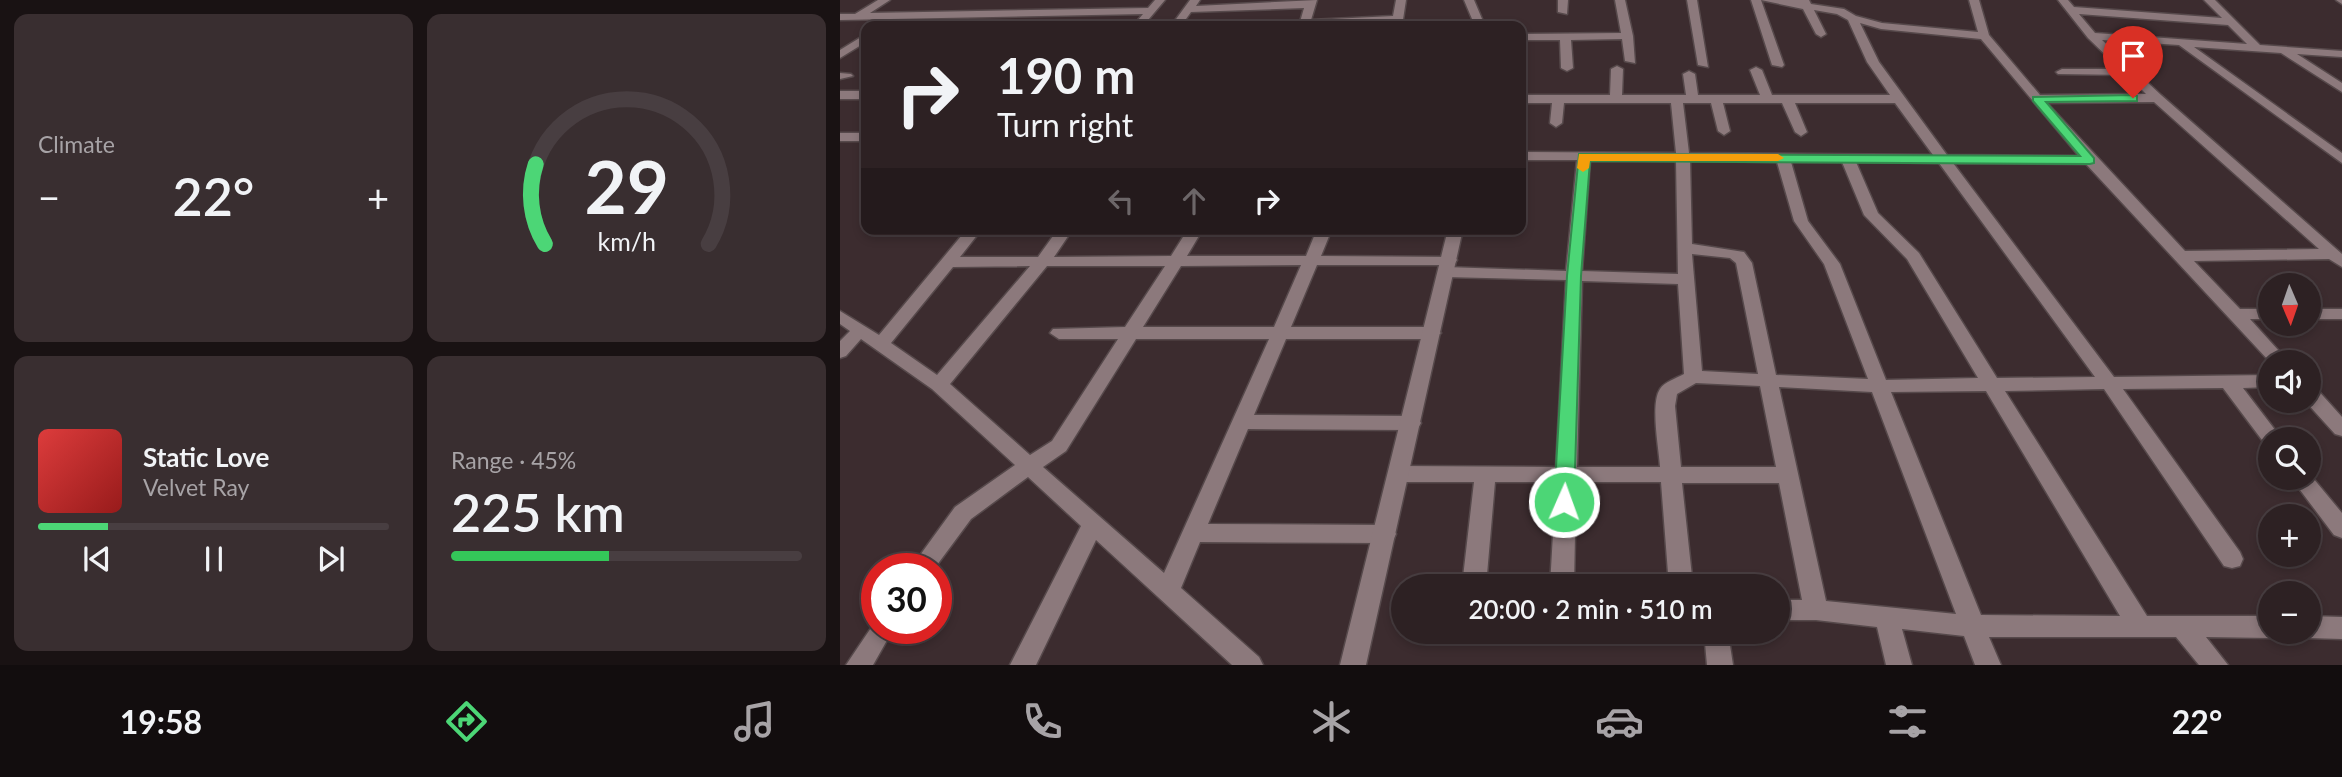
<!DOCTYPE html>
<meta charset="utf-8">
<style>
:root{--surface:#2d2123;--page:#392e30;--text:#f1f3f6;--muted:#a7a3a6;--line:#483e41;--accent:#4cd676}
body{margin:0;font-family:Lato,sans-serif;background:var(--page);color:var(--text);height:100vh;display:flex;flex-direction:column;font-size:26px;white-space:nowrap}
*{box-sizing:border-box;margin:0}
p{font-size:23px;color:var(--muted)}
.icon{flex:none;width:38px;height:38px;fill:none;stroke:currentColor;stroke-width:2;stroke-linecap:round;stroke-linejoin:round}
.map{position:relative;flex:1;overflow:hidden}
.drawer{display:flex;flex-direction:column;gap:14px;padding:14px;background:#191213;width:840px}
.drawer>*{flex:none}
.banner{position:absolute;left:21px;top:21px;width:665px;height:214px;border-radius:14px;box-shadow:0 4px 10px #0003,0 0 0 2px var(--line);background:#2d2123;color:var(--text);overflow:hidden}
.needle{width:46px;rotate:178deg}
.fabs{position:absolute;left:1418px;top:273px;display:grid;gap:14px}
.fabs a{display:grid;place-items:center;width:63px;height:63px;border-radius:50%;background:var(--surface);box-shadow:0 4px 10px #0003,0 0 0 2px var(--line);font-size:35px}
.speed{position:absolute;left:21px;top:553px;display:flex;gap:14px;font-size:35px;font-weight:700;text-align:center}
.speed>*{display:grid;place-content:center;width:91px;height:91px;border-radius:50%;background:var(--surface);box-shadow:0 4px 10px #0003,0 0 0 2px var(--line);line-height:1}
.speed .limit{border:10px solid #d22;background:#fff;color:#111}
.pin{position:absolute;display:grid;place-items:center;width:60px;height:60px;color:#fff;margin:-72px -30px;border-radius:50% 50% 50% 0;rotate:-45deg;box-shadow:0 0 7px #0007}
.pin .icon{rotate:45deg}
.me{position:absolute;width:77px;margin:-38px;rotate:2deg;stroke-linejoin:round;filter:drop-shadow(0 0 5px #0008)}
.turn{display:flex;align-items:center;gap:24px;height:147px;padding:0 21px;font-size:32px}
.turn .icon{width:91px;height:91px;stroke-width:2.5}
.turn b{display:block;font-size:49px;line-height:60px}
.lanes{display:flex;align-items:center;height:66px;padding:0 21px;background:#0003;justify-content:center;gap:35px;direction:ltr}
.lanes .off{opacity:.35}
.big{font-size:52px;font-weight:600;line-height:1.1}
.drawer .tile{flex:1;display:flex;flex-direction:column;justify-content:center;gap:10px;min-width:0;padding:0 24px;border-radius:14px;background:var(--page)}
.drawer .dial{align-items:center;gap:0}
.dial svg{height:182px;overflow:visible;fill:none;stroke:var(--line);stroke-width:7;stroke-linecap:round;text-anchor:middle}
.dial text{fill:var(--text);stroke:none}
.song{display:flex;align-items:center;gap:21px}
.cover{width:84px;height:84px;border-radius:10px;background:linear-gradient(135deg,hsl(0 70% 55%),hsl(0 70% 35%))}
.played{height:7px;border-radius:4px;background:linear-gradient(90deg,var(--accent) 20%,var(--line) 20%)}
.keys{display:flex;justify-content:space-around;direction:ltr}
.heat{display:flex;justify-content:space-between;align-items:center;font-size:38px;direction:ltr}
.charge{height:10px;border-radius:5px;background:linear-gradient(90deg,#34c759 45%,var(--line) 0)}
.drawer .tiles{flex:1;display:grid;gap:14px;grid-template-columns:repeat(2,1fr)}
.trip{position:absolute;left:551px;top:574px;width:399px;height:70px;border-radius:35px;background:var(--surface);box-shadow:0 4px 10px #0003,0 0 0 2px var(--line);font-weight:600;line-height:70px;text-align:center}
.tabs{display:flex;height:112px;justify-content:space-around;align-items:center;background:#120d0e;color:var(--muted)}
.tabs .icon{width:49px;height:49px}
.tabs .selected{color:var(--accent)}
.tabs b{font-size:32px;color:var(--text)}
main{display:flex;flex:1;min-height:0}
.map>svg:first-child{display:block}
</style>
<main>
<section class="drawer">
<div class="tiles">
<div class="tile"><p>Climate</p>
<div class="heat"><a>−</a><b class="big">22°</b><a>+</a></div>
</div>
<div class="tile dial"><svg viewBox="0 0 100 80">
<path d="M14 69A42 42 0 1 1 86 69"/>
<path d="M14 69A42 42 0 0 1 10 34" stroke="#4cd676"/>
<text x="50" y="56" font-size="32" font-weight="700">29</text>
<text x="50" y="72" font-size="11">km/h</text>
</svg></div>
<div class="tile">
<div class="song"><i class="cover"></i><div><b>Static Love</b><p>Velvet Ray</p></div></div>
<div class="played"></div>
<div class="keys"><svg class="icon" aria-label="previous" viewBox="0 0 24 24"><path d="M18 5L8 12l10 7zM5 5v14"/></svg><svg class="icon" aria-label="pause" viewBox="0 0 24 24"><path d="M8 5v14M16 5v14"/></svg><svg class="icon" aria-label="next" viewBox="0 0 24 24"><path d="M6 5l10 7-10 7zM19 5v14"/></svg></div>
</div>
<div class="tile"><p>Range · 45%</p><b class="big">225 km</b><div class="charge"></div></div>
</div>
</section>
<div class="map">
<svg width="1502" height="665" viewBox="0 0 1502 665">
<rect width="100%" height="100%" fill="#3c2c2f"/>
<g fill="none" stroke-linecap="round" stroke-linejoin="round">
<!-- street casing -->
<g stroke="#56494b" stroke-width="3">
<path id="street" d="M38 0H50L30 13 308 8 315 0H325L303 26H293L303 14 0 20V14H15Z
M350 0H360L356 6 477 0 471 20 553 16 556 0H566L562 26H552V22L468 26 460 22 464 8 351 12 341 26H331Z
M718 0H728L727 14 718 12Z
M775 0H785L793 36 795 63 785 61 782 39 731 40 733 68 727 71 721 68 720 40H681V34L781 33Z
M847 0H857L868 67 858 65Z
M911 0H921L944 65 942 67 932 65Z
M921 0H969L971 4 1004 9 1016 16 1042 23 1138 32 1129 0H1139L1149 35 1200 95 1306 94 1287 75 1218 74 1216 72 1222 69H1280L1248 38 1218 0H1228L1234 7 1382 18 1364 0H1375L1420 45 1502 51V57L1457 54 1502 83V92L1441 53 1354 47 1502 153V163L1339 45 1262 40 1321 95 1502 254V267L1489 259 1354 261 1400 309H1430V319H1410L1449 362H1430L1246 164 1113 163 1274 377 1430 375V387L1403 388 1442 439H1430V445L1425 444 1383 388 1283 389 1400 552 1403 559 1400 566 1392 568 1384 566 1264 389 1165 391 1307 616H1430V632H1440L1439 635 1430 638 1366 637 1388 665H1359L1336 637H1149L1161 665H1135L1124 636 1062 629 1072 665H1046L1037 627 976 620H938V600H962L939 483H842L853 586H829L821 482H736L734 586H710L716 482H655L646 586H622L634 482H560L553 479 550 474 553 469 560 466 716 467 726 280 606 277 598 272 606 267 726 271 737 160H681V152L836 153 831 103H724L722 123 716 127 710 123 712 103H681V95H770L771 69 777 66 783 69 782 95H846L843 74 849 71 855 74 858 95H920L910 70 916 67 922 70 932 95H1050L1027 62 1008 20 997 14 974 10 986 34 981 37 976 34 963 9ZM1239 14 1388 25 1407 44 1255 33ZM1020 23 1041 29 1141 39 1239 156 1107 155 1039 62ZM1314 102 1479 249 1345 251 1207 103ZM843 103H871L878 131 884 135 890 131 883 103H942L955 132 961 136 967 132 955 103H1055L1093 155 849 153ZM750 161H836L838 274 742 271ZM850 161 937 162 954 221 984 264 1028 379 936 375 912 263 904 252 852 244ZM951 162H1002L1024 215 1067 259 1138 378 1046 380 1000 264 968 221ZM1016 162 1099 163 1255 377 1157 378 1079 253 1038 213ZM852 254 890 258 896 263 918 374 862 371ZM742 281 838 284 844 374C837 378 824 382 820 389 810 404 819 449 820 467H737ZM856 383 920 386 936 467H841L835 406 837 394ZM939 387 1032 392 1116 614 986 601ZM1146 391 1280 616 1141 615 1051 392Z
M1496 0H1502V4Z
M26 34V42L0 58V50Z
M0 73 11 74 13 76 0 79Z
M0 91H26V99H0Z
M0 133H26V141H0Z
M127 229H142L120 257H198L218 229H233L214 257 331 256 348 229H363L347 256H466L477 229H492L481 256 615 257 617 260 615 263 609 265H477L451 327H592L601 333 592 339H446L414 415 571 416 578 418 581 423 578 428 571 430 408 429 368 524 545 525 553 528 556 534 553 540 545 543 360 542 341 588 419 657 423 665H392L256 540 196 665H170L241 526 188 477 131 519 94 569H70L115 507 175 465 92 389 21 339 6 356 0 358V341L10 331 0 324V311L39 335ZM461 265 434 327H303L341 266ZM190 266 97 375 51 343 113 267ZM207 266H325L285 327 213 329 210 333 219 339H278L212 441 190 455 110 384ZM296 339H429L324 573 203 467 226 451Z
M1468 309H1502V319H1468Z
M1468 386 1475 387 1502 417V436L1495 434 1465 401H1468Z
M1468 472 1502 513V538L1494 535 1451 478H1468Z
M1468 616 1502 617V639L1468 638 1459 635 1458 632H1468Z
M37 619V628H54L33 665H6Z
M864 632H888L893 665H867Z"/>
</g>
<!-- secondary casing -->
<g stroke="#56494b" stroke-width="3">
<path id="secondary" d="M624 0H634L645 26H635Z
M608 229H623L526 665H500Z"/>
</g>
<!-- street -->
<use href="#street" fill="#8c797c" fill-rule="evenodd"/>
<!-- secondary -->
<use href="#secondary" fill="#8c797c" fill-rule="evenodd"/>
</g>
<!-- route -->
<path fill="#4cd676" stroke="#318b4d" stroke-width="2" d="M1293 95 1297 96V101L1206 102 1254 158V163L1250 164 750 161 741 276 734 502 731 507H717L714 502 727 276 739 154 1240 156 1193 101V97Z"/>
<!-- slow -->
<path fill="#f59e0b" d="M739 154H938L944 158 938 161H750L749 168 743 172 737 168Z"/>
</svg>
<div class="fabs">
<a><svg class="needle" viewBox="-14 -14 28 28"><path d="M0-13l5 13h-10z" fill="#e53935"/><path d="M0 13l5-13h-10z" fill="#a7a3a6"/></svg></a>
<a><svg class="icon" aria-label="sound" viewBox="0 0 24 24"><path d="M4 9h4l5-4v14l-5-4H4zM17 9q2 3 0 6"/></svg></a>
<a><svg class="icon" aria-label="search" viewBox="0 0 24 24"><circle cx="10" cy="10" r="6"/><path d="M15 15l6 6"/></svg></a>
<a>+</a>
<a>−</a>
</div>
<div class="speed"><div class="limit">30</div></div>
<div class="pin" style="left:1293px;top:98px;background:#d93025"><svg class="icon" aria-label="arrive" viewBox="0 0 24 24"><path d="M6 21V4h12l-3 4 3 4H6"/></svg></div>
<svg class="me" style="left:724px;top:502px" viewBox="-20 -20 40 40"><circle r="17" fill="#4cd676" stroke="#fff" stroke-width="3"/><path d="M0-11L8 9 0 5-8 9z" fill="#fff"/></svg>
<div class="trip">20:00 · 2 min · 510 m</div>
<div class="banner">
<div class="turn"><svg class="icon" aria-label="right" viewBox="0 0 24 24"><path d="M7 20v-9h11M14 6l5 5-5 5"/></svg><div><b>190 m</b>Turn right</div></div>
<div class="lanes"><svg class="icon off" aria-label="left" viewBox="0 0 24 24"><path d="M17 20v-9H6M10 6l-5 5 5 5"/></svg><svg class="icon off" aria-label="ahead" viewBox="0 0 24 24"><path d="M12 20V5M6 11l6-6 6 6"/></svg><svg class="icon" aria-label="right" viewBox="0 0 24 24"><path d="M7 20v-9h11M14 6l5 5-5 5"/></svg></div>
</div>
</div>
</main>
<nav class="tabs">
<b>19:58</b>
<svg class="icon selected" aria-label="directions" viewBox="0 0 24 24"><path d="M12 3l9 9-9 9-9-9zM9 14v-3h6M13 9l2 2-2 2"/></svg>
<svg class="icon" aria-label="music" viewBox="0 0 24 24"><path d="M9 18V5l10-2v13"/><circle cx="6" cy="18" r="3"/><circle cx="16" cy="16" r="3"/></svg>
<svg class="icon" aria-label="phone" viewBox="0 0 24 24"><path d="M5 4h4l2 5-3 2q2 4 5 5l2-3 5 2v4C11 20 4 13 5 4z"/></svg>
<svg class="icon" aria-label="climate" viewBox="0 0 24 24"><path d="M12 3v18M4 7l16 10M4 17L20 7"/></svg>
<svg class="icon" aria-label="car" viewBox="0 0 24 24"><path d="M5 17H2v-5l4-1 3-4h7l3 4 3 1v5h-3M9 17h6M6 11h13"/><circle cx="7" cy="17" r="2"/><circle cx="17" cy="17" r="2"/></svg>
<svg class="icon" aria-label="filters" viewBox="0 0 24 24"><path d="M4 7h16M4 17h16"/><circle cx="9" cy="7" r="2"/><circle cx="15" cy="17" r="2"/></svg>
<b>22°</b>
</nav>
